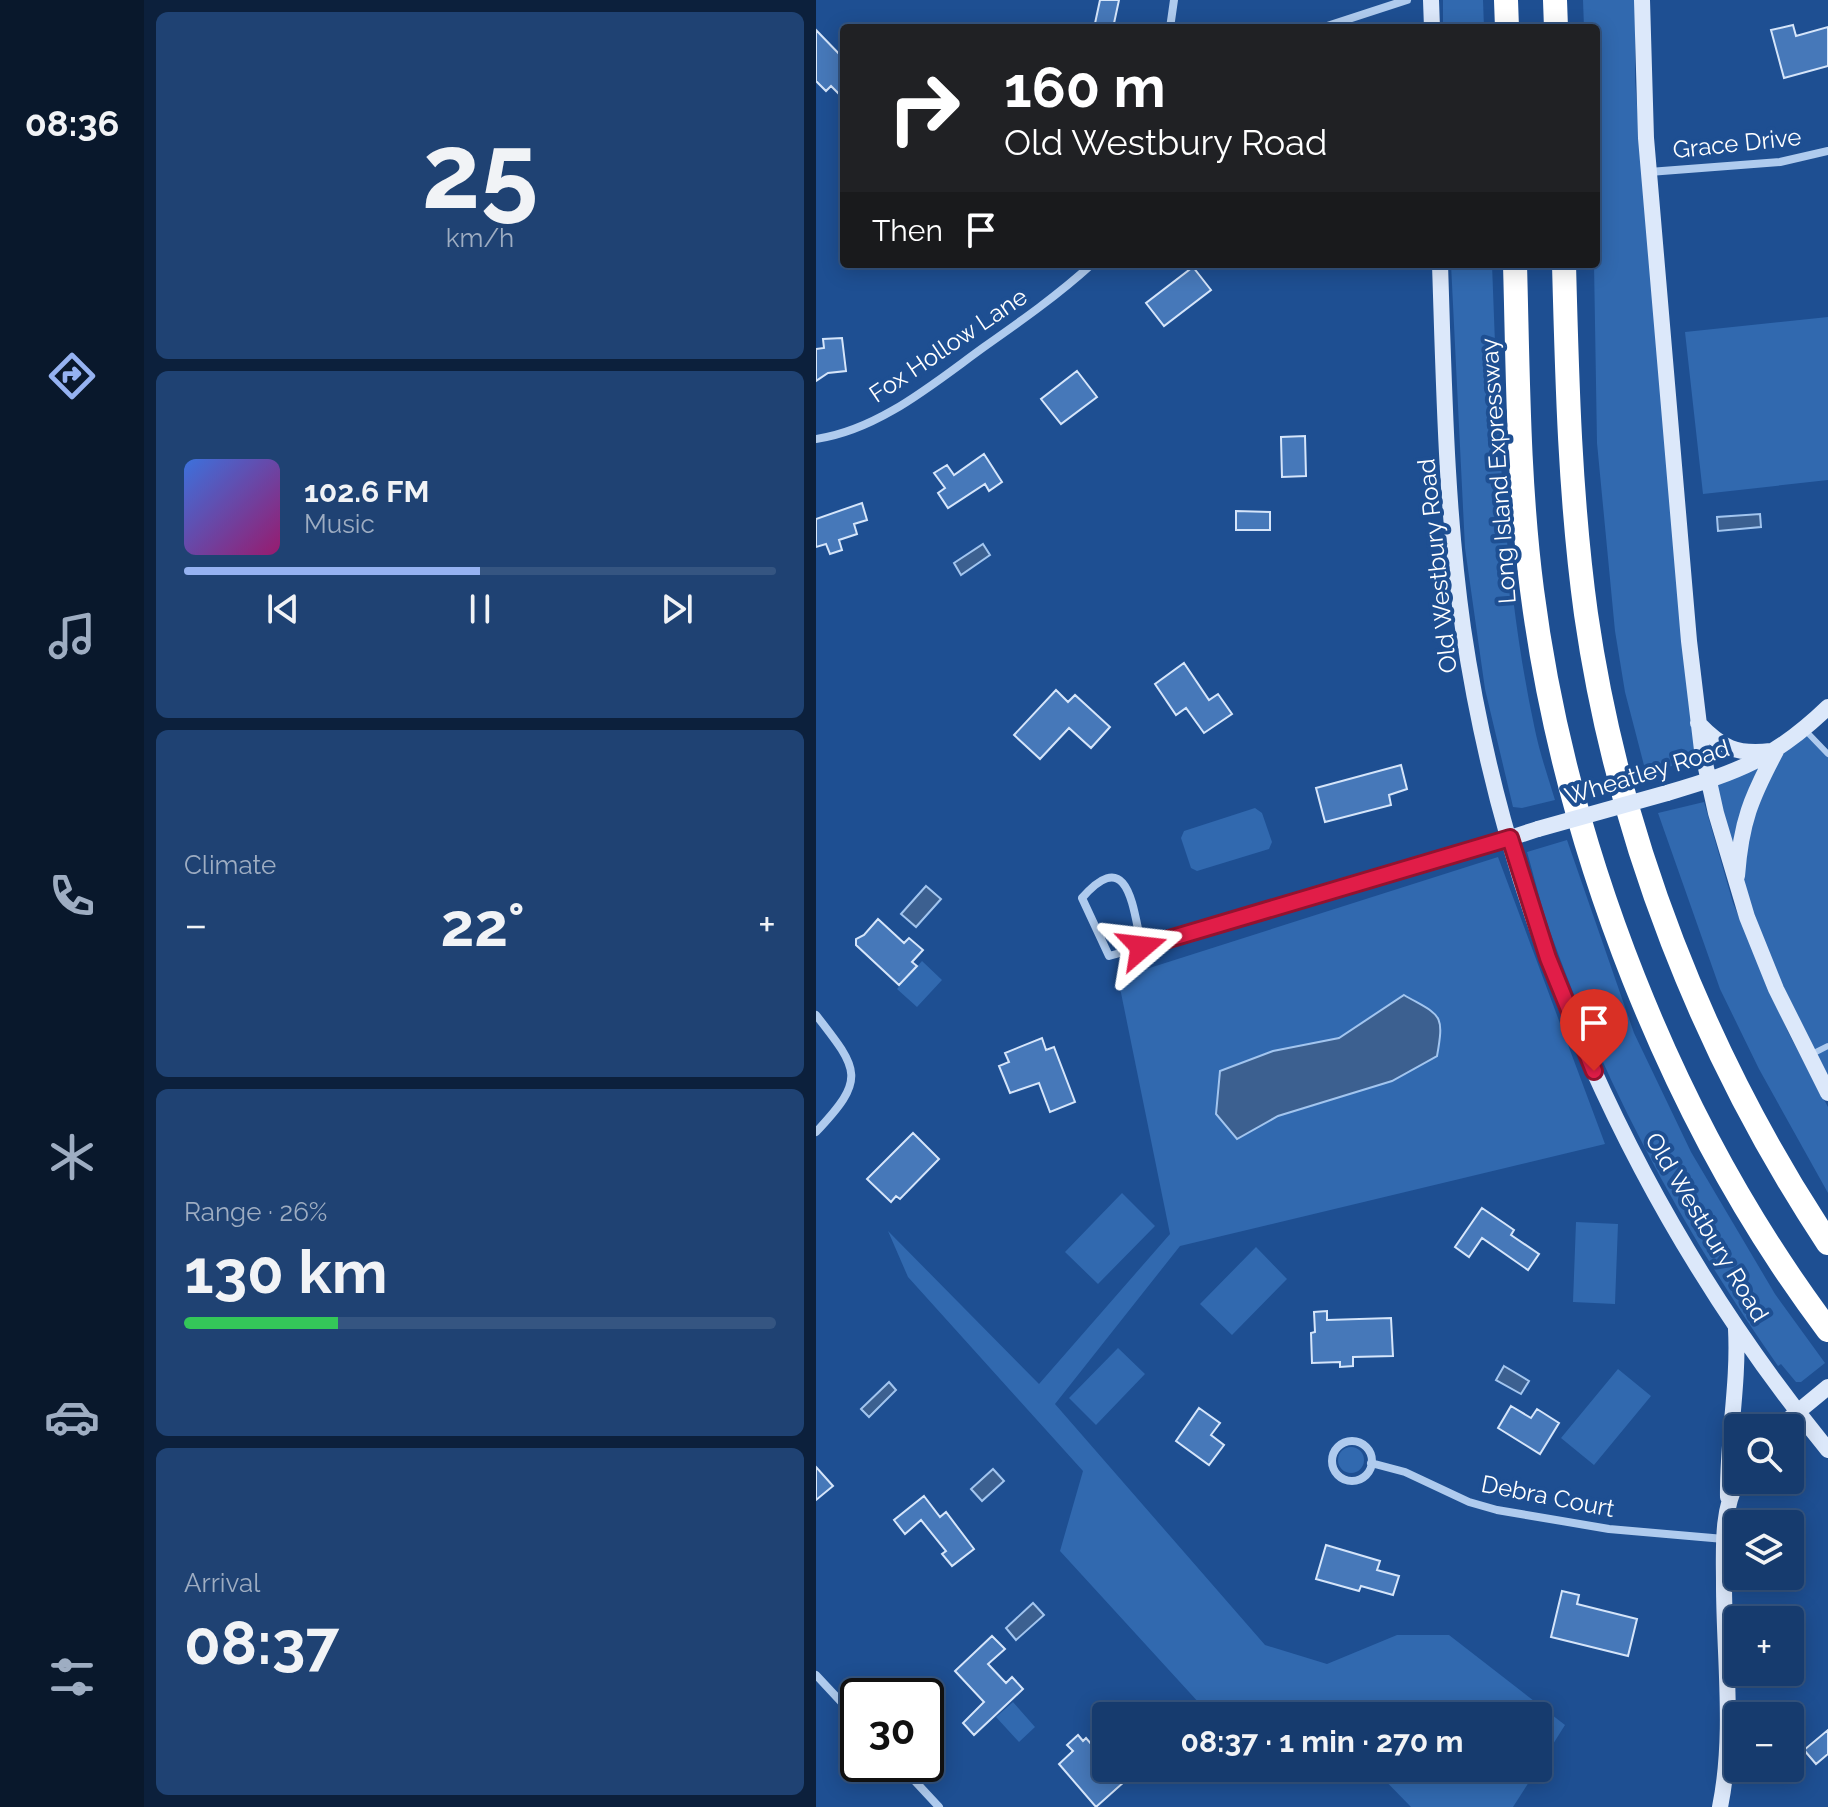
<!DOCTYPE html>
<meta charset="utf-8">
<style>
:root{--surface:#163b6e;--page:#1f4273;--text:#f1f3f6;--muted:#9eadc2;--line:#355581;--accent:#95b2f1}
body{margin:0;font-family:Raleway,sans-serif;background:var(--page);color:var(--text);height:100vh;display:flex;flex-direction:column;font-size:30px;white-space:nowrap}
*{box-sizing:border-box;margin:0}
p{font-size:26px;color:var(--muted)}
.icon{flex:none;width:44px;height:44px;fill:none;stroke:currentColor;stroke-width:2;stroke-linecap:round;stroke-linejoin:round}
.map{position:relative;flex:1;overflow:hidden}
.details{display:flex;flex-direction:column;gap:12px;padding:12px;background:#0c203c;width:672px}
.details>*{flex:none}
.guide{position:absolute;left:24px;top:24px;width:760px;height:244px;border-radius:8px;box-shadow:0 4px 20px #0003,0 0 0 2px var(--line);background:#202124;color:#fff;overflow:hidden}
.tools{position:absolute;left:908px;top:1414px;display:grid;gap:16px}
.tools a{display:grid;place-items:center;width:80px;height:80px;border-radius:8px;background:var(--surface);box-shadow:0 4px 20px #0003,0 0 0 2px var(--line);font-size:40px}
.speed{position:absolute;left:24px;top:1678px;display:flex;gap:16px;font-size:40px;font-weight:700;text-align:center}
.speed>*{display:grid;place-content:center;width:104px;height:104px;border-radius:50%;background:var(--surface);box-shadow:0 4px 20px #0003,0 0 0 2px var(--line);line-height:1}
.speed .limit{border:4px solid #111;border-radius:12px;background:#fff;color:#111}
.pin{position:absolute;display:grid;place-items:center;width:68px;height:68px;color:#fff;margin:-82px -34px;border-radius:50% 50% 50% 0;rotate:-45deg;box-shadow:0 0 8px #0007}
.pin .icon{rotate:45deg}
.me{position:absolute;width:88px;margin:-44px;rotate:73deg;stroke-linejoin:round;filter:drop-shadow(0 0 6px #0008)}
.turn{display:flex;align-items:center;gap:28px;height:168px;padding:0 32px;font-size:36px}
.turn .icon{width:104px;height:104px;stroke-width:2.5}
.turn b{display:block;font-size:56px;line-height:68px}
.then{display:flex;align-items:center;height:76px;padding:0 32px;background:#0003;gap:16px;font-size:30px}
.big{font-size:60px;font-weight:700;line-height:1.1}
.details .widget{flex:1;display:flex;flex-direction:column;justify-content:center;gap:12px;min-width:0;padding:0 28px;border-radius:12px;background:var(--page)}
.details .dial{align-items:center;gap:0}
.dial b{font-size:104px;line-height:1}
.song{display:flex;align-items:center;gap:24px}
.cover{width:96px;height:96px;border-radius:12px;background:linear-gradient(135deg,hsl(220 70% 55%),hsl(320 70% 35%))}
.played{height:8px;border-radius:4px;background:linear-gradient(90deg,var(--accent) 50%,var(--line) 50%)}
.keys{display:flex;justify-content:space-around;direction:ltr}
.heat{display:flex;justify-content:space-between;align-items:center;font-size:44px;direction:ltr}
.charge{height:12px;border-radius:6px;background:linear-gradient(90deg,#34c759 26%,var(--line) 0)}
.trip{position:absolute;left:276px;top:1702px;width:460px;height:80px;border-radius:8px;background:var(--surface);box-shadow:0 4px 20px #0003,0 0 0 2px var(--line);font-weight:700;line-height:80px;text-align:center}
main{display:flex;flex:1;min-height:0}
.dock{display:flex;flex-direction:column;width:144px;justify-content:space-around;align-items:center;background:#09182c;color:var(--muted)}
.dock .icon{width:56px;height:56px}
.dock .selected{color:var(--accent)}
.dock b{font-size:36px;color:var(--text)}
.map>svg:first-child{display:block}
</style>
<main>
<nav class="dock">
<b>08:36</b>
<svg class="icon selected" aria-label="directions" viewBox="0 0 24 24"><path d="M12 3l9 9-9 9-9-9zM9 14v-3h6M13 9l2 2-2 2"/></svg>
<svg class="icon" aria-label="music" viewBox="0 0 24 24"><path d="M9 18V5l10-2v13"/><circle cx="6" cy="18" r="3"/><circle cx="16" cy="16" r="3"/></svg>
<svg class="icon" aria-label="phone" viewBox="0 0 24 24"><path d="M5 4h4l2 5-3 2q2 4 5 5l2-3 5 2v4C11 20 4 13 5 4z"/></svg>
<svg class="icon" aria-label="climate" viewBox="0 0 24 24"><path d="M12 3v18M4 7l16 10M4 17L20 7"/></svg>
<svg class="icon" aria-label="car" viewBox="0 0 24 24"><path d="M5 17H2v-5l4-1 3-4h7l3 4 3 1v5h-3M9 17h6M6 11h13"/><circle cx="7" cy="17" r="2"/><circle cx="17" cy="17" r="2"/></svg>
<svg class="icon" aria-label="filters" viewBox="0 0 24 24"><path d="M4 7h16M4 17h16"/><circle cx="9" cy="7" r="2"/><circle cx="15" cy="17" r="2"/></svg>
</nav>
<section class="details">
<div class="widget dial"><b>25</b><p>km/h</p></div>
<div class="widget">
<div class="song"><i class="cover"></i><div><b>102.6 FM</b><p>Music</p></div></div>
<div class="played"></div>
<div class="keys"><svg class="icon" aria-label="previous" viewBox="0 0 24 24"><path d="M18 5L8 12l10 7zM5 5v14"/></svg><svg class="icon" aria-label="pause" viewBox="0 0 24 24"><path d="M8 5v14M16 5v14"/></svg><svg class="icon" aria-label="next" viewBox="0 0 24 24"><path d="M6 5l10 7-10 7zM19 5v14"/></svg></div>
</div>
<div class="widget"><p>Climate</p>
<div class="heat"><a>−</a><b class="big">22°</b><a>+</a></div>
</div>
<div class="widget"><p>Range · 26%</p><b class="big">130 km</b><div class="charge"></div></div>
<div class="widget"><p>Arrival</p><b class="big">08:37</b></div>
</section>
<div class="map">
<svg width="1012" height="1807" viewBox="0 0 1012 1807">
<rect width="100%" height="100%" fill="#1e4f92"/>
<!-- green -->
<path fill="#3169af" d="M627 0H667L668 28H627Z
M767 0H819V81L830 219 881 759 830 773 809 692 799 631 781 443 778 264 780 28H768Z
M635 264H676C682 420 686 577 719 730 724 754 732 777 739 800L706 808 697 807 669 689 649 548Z
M1012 317V480L887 494 869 332Z
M988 729 1012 754V1093L960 989 892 781Z
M888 802 917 903 972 1032 1012 1107V1193L943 1069 904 989 842 813Z
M439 808 446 813 456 842 453 849 381 871 375 868 365 838 368 831Z
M751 840 818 1033 875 1152 959 1294 1009 1363 985 1382H980L965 1364 962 1366C868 1232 790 1088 735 934 725 907 719 879 711 852Z
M682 857 789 1144 364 1246 239 1404 449 1645 511 1664 581 1635H633L749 1725 722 1768V1716H505L494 1704 472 1716H395L244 1551 267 1471 92 1277 72 1231 223 1384 354 1234 302 978Z
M106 961 126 980 101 1007 81 989Z
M306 1193 339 1226 282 1284 249 1252Z
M760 1222 802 1224 799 1304 757 1302Z
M440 1247 471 1279 416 1335 384 1304Z
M302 1348 329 1374 280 1425 253 1398Z
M802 1369 835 1396 778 1465 745 1438Z
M522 1460a13 13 0 1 1 26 0a13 13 0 1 1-26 0Z
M197 1702 219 1727 203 1742 180 1717Z
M557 1768H722L697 1807H595Z"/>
<!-- water -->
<path fill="#3c6090" stroke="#a2c5ef" stroke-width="2" d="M944 514 945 527 902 531 901 517Z
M167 544 174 555 145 575 138 563Z
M110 886 125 899 100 927 85 914Z
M588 995C624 1016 629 1012 621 1056L576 1081 462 1116 421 1139 400 1114 404 1071 457 1051 523 1038Z
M688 1366 713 1381 705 1394 680 1380Z
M73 1382 80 1390 53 1417 45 1409Z
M177 1469 188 1481 166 1501 155 1489Z
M217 1603 228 1615 200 1640 190 1628Z"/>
<!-- building -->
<path fill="#4678b9" stroke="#d5e5fa" stroke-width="2" d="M284 0H303L297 28H278Z
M977 25 980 36 1012 27V66L968 78 955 30Z
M0 30 28 59V99L15 86 10 91 0 81Z
M377 267 395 290 348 326 330 303Z
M26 338 30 371 12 373 0 381V349L8 348 7 339Z
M261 371 281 397 245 424 225 399Z
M489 436 490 476 466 477 465 437Z
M168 454 186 482 173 491 169 484 132 508 122 493 129 488 118 473 131 465 138 475Z
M46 503 51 520 38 524 41 534 23 540 26 550 14 554 10 544 0 547V519Z
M420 511 454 512V530H420Z
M368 663 393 700 402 694 416 714 388 733 370 708 360 715 339 684Z
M240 690 252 702 259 695 294 727 275 748 253 728 224 759 198 735Z
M585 765 591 789 573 795 575 805 509 822 500 788Z
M62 919 88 943 93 938 107 950 96 962 101 966 83 985 40 945V939L48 935Z
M226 1038 230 1050 238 1047 259 1102 234 1112 223 1083 194 1093 183 1066 193 1062 189 1053Z
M97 1133 123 1159 84 1199 80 1196 75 1202 51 1179Z
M666 1208 698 1230 695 1235 723 1254 712 1270 666 1238 653 1257 639 1247Z
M511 1311V1320L575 1318 577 1356 537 1357V1366L524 1367V1362L496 1363 495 1333 499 1332 498 1312Z
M695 1406 715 1418 721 1409 743 1423 724 1454 682 1428Z
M383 1408 404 1423 395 1435 408 1445 393 1465 360 1441Z
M0 1467 17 1486 0 1500Z
M108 1496 124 1517 130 1512 158 1549 136 1566 126 1554 130 1551 105 1520 89 1534 78 1520Z
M510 1545 564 1561 561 1570 583 1576 577 1595 545 1586 543 1591 500 1579Z
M746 1591 763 1595 761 1604 821 1619 812 1656 735 1637Z
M176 1636 189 1649 172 1664 190 1683 196 1677 207 1689 158 1735 147 1723 168 1702 139 1671Z
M1012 1730V1754L1000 1764 988 1750Z
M262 1735 267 1741 270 1738 290 1761V1768H296L308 1782 280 1807 243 1764 257 1751 251 1745Z"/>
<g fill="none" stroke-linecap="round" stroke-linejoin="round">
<!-- lane -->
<path stroke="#afcbee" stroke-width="6" d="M988 729 1012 754
M994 1055 1012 1046"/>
<!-- street -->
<path stroke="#afcbee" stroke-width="8" d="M354 28 358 0
M505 28 591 0
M833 172 964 162 1012 151
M0 439C63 430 118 383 168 347 205 321 242 295 276 264
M326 947C317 912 314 843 266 898L293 956 326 947 693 839
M0 1015C44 1071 50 1079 0 1132
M516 1461a20 20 0 1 1 40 0a20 20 0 1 1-40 0Z
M555 1463 589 1472 653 1502 681 1510 793 1529 908 1539
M0 1675 42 1720
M83 1764 123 1807"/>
<!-- secondary -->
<path stroke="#dce8fa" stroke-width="16" d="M615 0 616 28
M826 0 830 138 873 641 886 750 900 813 931 917 960 989 1012 1093
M624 264C628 385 630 508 647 628 691 927 821 1216 1012 1450
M882 723C906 748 920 755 955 751
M851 793C922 772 958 759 1012 707
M694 838 722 829
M921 876C925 822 935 798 960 751
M962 1428 1012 1387
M912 1497C911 1441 923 1385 920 1329
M904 1807C919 1734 908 1657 908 1584 908 1549 905 1511 922 1480"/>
<!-- highway -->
<path stroke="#fff" stroke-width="24" d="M690 0 691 28
M739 0 740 28
M699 264C702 373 702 482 716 590 749 847 856 1123 1012 1330
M748 264C751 381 754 498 770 614 802 837 888 1056 1012 1243"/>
<!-- secondary-bridge -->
<path stroke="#dce8fa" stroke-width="16" d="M722 829 851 793"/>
</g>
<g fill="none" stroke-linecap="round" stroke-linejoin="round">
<!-- route casing -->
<g stroke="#92132f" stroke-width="20">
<path id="route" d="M326 947 694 838 732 958 778 1071"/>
</g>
<!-- route -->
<use href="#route" stroke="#e11d48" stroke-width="14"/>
</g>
<g text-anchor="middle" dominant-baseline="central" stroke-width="8" stroke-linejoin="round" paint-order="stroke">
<!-- street labels -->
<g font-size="24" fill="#fff" stroke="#1e4f92">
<text transform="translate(921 143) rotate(-6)">Grace Drive</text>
<text transform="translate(132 345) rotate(-34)">Fox Hollow Lane</text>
<text transform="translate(682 471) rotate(-94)">Long Island Expressway</text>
<text transform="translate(621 566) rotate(-96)">Old Westbury Road</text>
<text transform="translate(831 772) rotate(-17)">Wheatley Road</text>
<text transform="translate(891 1227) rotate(59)">Old Westbury Road</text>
<text transform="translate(732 1496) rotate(11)">Debra Court</text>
</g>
</g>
</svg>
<div class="tools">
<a><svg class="icon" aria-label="search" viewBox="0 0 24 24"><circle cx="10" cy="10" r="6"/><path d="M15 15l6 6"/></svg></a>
<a><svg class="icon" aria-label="layers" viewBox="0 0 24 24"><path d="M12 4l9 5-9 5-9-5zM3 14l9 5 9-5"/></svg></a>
<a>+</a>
<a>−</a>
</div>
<div class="speed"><div class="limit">30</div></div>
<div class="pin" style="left:778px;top:1071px;background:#d93025"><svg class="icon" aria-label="arrive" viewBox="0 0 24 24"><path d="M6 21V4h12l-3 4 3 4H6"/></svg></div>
<svg class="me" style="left:326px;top:947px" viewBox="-20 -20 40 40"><path d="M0-17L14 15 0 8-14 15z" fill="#e11d48" stroke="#fff" stroke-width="4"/></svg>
<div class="trip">08:37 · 1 min · 270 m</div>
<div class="guide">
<div class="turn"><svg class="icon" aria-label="right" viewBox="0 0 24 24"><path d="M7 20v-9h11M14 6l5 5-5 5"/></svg><div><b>160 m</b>Old Westbury Road</div></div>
<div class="then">Then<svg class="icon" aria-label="arrive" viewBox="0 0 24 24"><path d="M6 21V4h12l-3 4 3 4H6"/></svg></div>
</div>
</div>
</main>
